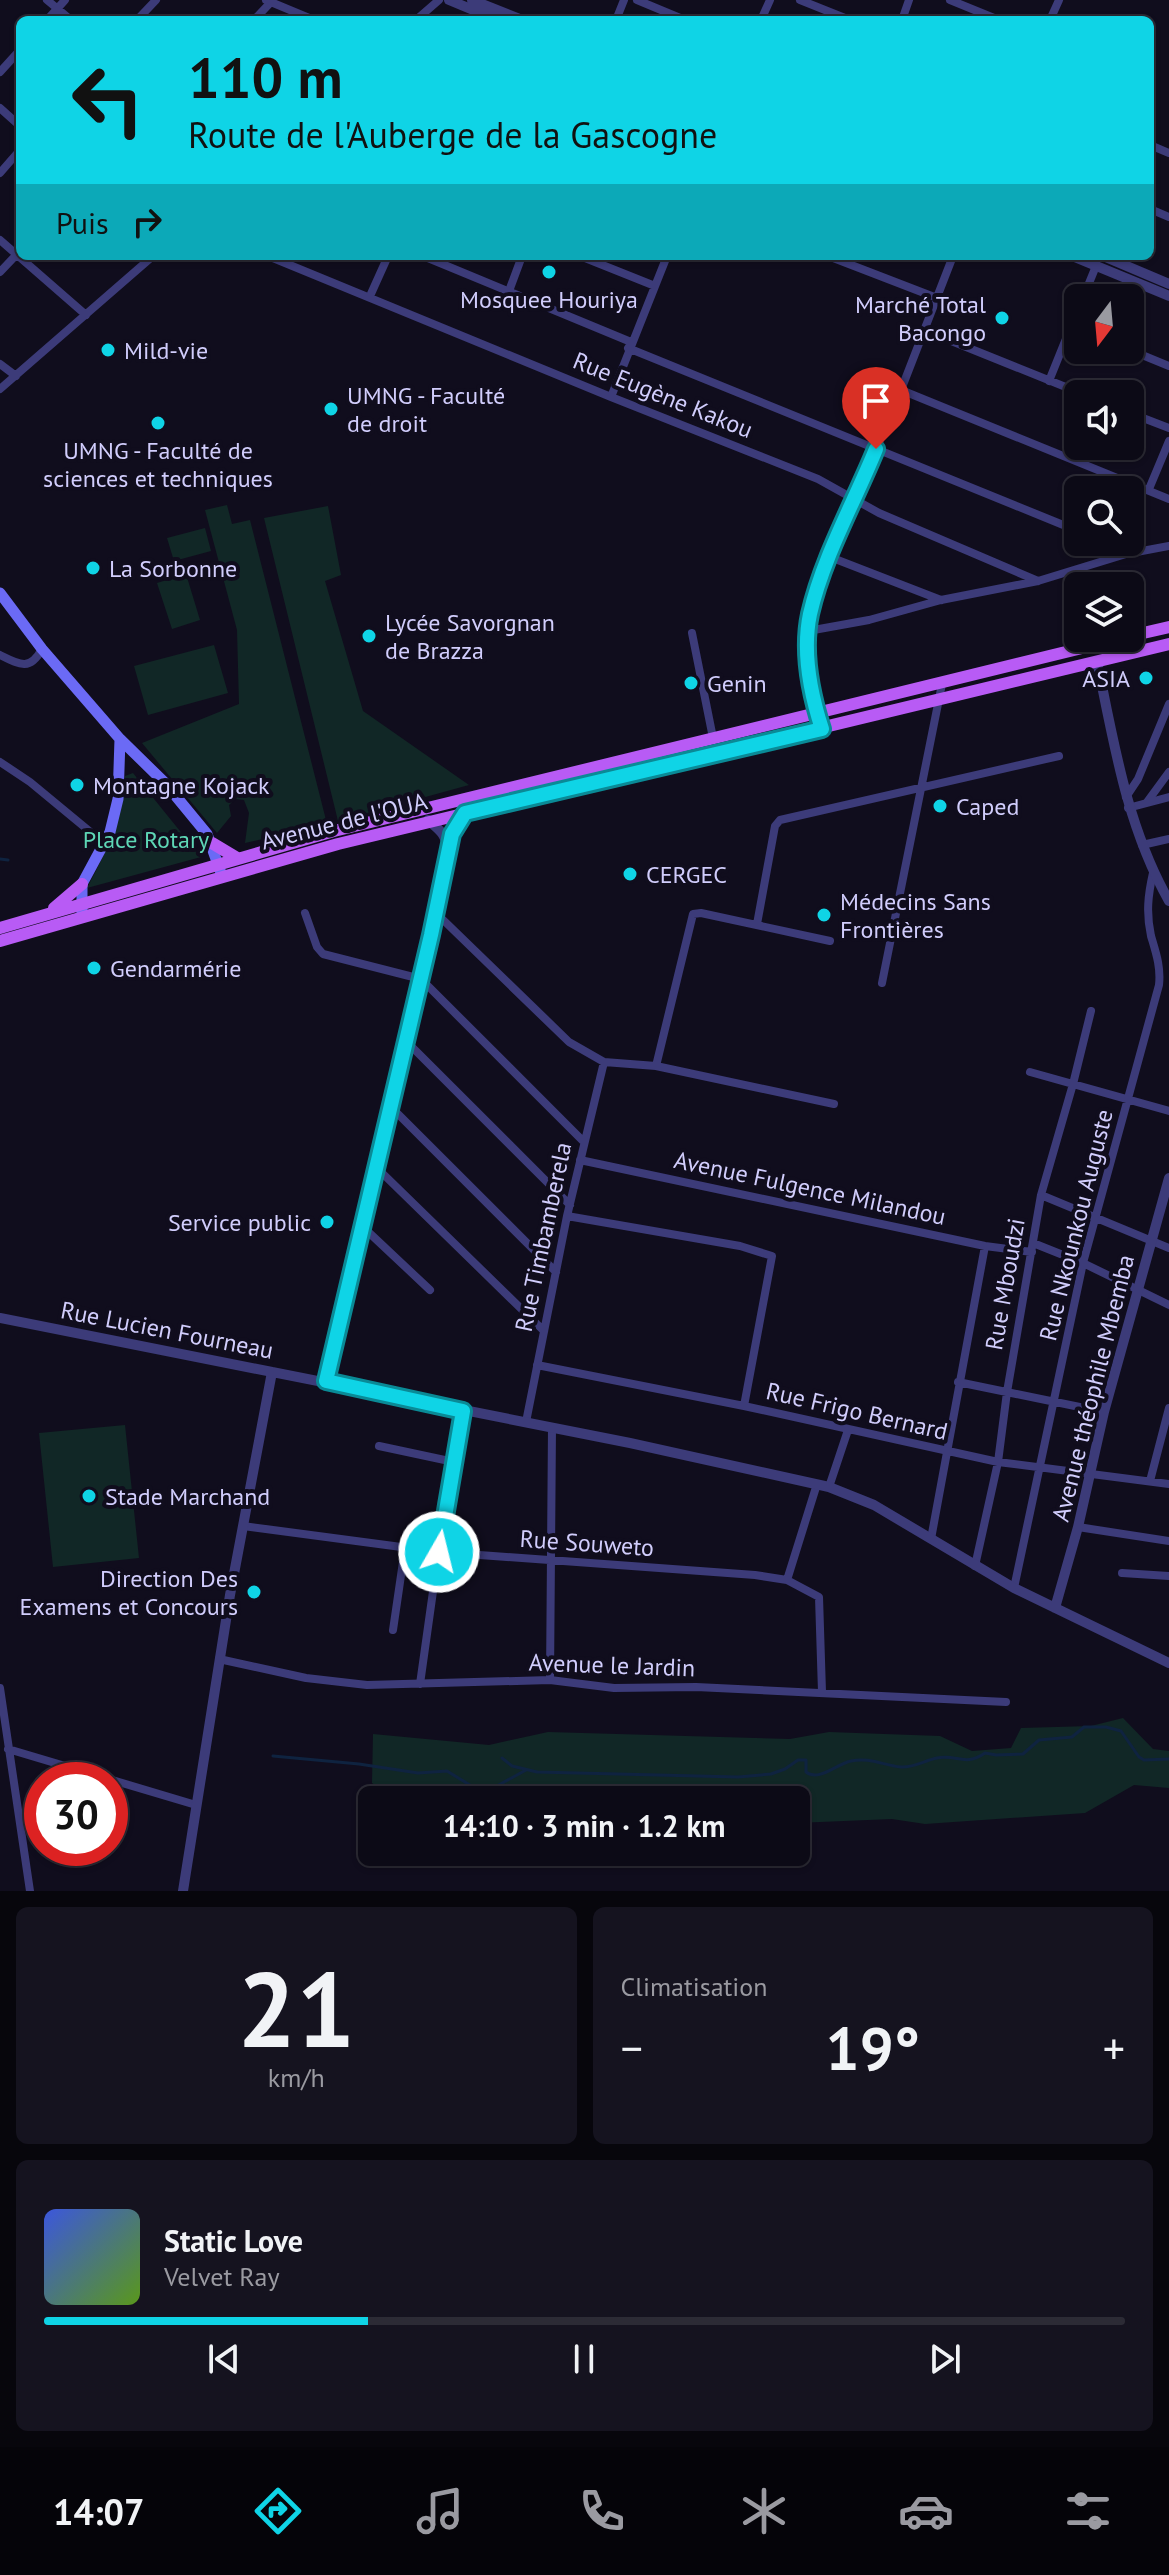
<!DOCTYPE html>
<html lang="fr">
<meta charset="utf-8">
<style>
:root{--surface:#0c0a16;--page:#15131f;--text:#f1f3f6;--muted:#9a9aa1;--line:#2c2b35;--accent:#0fd4e6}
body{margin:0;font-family:"PT Sans",sans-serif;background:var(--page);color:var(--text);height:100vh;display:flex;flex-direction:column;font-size:30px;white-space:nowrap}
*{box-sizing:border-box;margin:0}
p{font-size:26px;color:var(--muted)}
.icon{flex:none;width:44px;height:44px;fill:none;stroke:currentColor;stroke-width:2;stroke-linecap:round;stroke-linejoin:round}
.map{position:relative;height:1891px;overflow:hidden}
.details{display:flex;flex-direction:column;gap:16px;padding:16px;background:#07060c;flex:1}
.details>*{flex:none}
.banner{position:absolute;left:16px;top:16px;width:1138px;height:244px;border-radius:12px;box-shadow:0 2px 6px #0004,0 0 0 2px var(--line);background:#0fd4e6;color:#111;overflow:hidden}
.needle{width:52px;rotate:196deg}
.tools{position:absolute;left:1064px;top:284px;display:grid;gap:16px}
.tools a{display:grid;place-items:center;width:80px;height:80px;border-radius:12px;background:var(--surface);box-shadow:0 2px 6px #0004,0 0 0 2px var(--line);font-size:40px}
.speed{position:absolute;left:24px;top:1762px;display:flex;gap:16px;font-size:40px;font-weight:700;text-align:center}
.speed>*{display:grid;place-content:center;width:104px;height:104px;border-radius:50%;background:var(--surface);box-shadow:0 2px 6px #0004,0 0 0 2px var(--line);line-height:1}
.speed .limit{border:12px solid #d22;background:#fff;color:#111}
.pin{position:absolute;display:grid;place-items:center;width:68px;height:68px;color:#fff;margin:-82px -34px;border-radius:50% 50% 50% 0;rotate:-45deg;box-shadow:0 0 8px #0007}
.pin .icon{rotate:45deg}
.me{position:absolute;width:88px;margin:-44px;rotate:8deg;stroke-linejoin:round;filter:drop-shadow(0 0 6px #0008)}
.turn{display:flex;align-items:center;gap:28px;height:168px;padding:0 40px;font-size:36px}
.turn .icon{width:104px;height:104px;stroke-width:2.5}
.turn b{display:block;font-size:56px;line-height:68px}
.then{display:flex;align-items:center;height:76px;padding:0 40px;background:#0003;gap:16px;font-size:30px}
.big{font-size:60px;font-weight:700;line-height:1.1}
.details .widget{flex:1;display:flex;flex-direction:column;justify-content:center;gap:12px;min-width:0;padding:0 28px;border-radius:12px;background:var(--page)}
.details .dial{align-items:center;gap:0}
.dial b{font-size:104px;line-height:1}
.song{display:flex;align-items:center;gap:24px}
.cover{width:96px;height:96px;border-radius:12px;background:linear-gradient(135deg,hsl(230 70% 55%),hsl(90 70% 35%))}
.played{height:8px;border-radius:4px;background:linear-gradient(90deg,var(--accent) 30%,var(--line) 30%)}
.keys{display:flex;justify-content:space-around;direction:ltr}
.heat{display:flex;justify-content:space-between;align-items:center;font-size:44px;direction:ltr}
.details .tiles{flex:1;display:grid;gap:16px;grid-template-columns:1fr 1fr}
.widget:last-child{grid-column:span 2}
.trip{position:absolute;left:358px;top:1786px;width:452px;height:80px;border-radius:12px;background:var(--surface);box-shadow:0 2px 6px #0004,0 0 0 2px var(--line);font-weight:700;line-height:80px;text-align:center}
.tabs{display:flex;height:128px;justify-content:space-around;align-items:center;background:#050409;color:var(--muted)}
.tabs .icon{width:56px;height:56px}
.tabs .on{color:var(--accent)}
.tabs b{font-size:36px;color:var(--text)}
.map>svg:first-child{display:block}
</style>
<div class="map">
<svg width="1169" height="1891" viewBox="0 0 1169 1891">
<rect width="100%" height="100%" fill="#100d1d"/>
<!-- green -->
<path fill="#112726" d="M227 505 232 524 250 520 327 824 245 843 249 813 244 800 235 799 229 805 231 816 217 833 142 743 239 704 237 630 205 510Z
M328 506 341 575 325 581 363 711 469 785 338 821 264 518Z
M205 528 211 551 174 561 167 538Z
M186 574 200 620 172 629 157 583Z
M214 645 228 693 148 715 134 666Z
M133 773 201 857 87 888C106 852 124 817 125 776Z
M125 1425 139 1558 53 1567 39 1433Z
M1123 1718 1153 1749 1169 1751V1788L1134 1785 1085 1813 925 1824 892 1819 796 1823V1800H395L372 1783 373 1734 489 1745 548 1732 790 1739 829 1732 940 1736 972 1751 1011 1748 1021 1728 1091 1726Z"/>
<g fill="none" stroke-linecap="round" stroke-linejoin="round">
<!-- stream -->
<path stroke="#0f2340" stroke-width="3" d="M0 859 8 860
M273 1756 359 1764 418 1773 447 1771 478 1790 495 1787 526 1770
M502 1758 512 1766 537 1772 738 1777 771 1774 785 1769 798 1760H806V1772C819 1782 836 1764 851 1761 870 1757 882 1765 901 1767 913 1768 926 1760 937 1758 957 1754 965 1767 985 1753L996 1755 1023 1754 1039 1740 1072 1737 1084 1727H1106L1121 1731 1139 1757 1144 1760 1169 1759"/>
<!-- minor -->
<path stroke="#3c3b79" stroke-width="8" d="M47 0 71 20
M266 0 314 20
M637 0 685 20
M800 0 850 20
M950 0 999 20
M47 20 65 0
M137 20 156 0
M254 20 271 2
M416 20 439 0
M616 20 624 0
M761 20 770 0
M902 20 909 0
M1050 20 1059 0
M0 72 20 50
M0 108 20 126
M1150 145 1169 153
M0 173 20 150
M1150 209 1169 217
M0 240 86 315
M268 256 611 397 818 479 879 513 1038 581
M423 256 631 342
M580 256 655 286
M828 256 937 298
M0 272 19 252
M509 291 522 256
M370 296 388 256
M1083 298 1096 266
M924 330 1083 394
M628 348 1078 531
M1130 350 1169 366
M0 364 16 376
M1049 381 1078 309
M0 389 153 256
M901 390 1169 499
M611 397 667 256
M1130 413 1169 428
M1149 489 1169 441
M1101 542 1125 554
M830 557 941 600
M808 631 869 620 941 600 1038 581 1126 554 1169 546
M692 633 713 738
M0 655C20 665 30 671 42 649
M822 729 808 672 810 615 830 557 901 390 953 256
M0 762 30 782 105 844
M1126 797 1138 779 1169 704
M1147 802 1169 772
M1128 808 1169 797
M1142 845 1169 839
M305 913 317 947 323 954 421 979 583 1141
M436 913 569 1042 604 1062 656 1066 834 1104
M757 924 775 826 780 820 1059 756
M882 983 942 684
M406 1041 570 1205
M656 1066 693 914 701 913 830 941
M1030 1072 1169 1111
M391 1107 556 1272
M580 1160 985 1246 1032 1252
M377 1168 544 1331
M1041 1195 1169 1248
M567 1216 740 1246 772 1256 744 1406
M363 1227 430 1290
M1033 1243 1083 1263 1169 1305
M537 1365 744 1406 998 1462 1169 1484
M958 1382 1104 1412
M526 1422 567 1216 604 1062
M379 1446 454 1462
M1150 1481 1169 1408
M829 1487 848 1430
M243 1526 439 1552 755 1575 787 1580 819 1597 822 1692
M1078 1527 1169 1541
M931 1539 985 1246
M975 1566 998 1462 1007 1392 1041 1195 1073 1084 1091 1011
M1122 1573 1169 1576
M787 1580 817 1484
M1014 1588 1083 1263 1159 985C1161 967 1156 953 1151 936 1146 913 1148 895 1153 873
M393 1630 405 1548
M219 1659 306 1678 367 1685 550 1680 614 1688 696 1687 1006 1702
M550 1680 552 1427
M420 1684 444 1513 463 1411
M0 1688 30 1891
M8 1749 196 1805"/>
<!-- tertiary -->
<path stroke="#3c3b79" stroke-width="10" d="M449 0 497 20
M472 0 522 20
M1072 256 1169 296
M1103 256 1169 284
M1097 661C1114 744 1127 827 1169 901
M428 820C438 829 446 833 447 848
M0 1318 630 1443 829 1487 874 1505 1014 1588 1169 1663
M326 1381 436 913 452 834 457 824 465 813
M1055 1608 1078 1527 1104 1412 1169 1178
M183 1891 230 1595 272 1372"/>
<!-- secondary -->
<path stroke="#6b6af5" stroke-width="11" d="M0 593 42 649 120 739 165 783 207 834 221 873
M82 917V884L110 832 118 799 120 739"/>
<!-- primary -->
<path stroke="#b85bf5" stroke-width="12" d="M1130 636 1169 627
M212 843 237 858
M54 908 82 884
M0 928 334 831 1123 638
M0 941 338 844 1169 644"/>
</g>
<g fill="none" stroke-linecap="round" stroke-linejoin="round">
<!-- route casing -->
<g stroke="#0a8a96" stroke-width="20">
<path id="route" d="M439 1552 463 1411 326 1381 431 935 452 834 465 813 822 729C810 692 802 652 810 614 823 557 854 503 876 449"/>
</g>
<!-- route -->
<use href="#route" stroke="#0fd4e6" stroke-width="14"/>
</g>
<!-- markers -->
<g fill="#0fd4e6" stroke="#100d1d" stroke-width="3">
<circle cx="549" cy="272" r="8"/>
<circle cx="1002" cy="318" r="8"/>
<circle cx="108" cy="350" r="8"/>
<circle cx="331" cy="409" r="8"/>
<circle cx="158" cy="423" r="8"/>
<circle cx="93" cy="568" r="8"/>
<circle cx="369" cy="636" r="8"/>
<circle cx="1146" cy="678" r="8"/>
<circle cx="691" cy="683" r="8"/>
<circle cx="77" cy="785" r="8"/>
<circle cx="940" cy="806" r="8"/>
<circle cx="630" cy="874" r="8"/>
<circle cx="824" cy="915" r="8"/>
<circle cx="94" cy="968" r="8"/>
<circle cx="327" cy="1222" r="8"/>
<circle cx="89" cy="1496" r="8"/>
<circle cx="254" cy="1592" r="8"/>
</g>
<g text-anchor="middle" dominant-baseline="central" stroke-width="8" stroke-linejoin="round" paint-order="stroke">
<!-- poi labels -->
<g font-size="24" fill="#d1cdfc" stroke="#100d1d" text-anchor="start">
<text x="549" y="299" text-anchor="middle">Mosquee Houriya</text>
<text x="986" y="304" text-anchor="end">Marché Total<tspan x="986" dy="28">Bacongo</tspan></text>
<text x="124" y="350">Mild-vie</text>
<text x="347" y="395">UMNG - Faculté<tspan x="347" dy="28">de droit</tspan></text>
<text x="158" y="450" text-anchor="middle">UMNG - Faculté de<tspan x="158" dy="28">sciences et techniques</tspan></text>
<text x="109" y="568">La Sorbonne</text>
<text x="385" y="622">Lycée Savorgnan<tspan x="385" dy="28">de Brazza</tspan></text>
<text x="1130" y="678" text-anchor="end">ASIA</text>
<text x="707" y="683">Genin</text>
<text x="93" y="785">Montagne Kojack</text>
<text x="956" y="806">Caped</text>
<text x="646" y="874">CERGEC</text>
<text x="840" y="901">Médecins Sans<tspan x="840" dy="28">Frontières</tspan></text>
<text x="110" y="968">Gendarmérie</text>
<text x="311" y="1222" text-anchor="end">Service public</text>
<text x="105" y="1496">Stade Marchand</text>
<text x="238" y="1578" text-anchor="end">Direction Des<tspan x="238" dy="28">Examens et Concours</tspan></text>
</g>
<!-- street labels -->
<g font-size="24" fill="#d1cdfc" stroke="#100d1d">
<text transform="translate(663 395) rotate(22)">Rue Eugène Kakou</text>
<text transform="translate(344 821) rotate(-14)">Avenue de l'OUA</text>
<text transform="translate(810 1188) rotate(12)">Avenue Fulgence Milandou</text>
<text transform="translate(1076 1225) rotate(-76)">Rue Nkounkou Auguste</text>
<text transform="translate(543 1237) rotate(-78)">Rue Timbamberela</text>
<text transform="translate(1005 1284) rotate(-80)">Rue Mboudzi</text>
<text transform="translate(167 1330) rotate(11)">Rue Lucien Fourneau</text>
<text transform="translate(1093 1388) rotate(-76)">Avenue théophile Mbemba</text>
<text transform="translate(857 1411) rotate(13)">Rue Frigo Bernard</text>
<text transform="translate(587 1543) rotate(4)">Rue Souweto</text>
<text transform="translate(612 1665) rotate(2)">Avenue le Jardin</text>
</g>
<!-- park labels -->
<g font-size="24" fill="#5ed6b6" stroke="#100d1d">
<text x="146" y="839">Place Rotary</text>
</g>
</g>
</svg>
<div class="tools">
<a><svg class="needle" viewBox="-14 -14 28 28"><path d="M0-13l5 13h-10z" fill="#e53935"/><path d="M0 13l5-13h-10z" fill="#9a9aa1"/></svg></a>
<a><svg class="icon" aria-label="sound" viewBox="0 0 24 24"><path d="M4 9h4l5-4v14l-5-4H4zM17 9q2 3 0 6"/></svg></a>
<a><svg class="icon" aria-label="search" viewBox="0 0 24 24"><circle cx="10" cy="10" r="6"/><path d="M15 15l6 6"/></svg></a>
<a><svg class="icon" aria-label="layers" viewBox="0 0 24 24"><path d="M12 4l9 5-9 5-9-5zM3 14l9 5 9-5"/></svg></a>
</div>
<div class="speed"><div class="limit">30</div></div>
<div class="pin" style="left:876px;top:449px;background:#d93025"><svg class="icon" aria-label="arrive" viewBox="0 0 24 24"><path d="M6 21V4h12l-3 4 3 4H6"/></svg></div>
<svg class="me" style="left:439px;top:1552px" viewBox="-20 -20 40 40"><circle r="17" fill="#0fd4e6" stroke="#fff" stroke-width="3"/><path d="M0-11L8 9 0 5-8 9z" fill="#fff"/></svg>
<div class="trip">14:10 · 3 min · 1.2 km</div>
<div class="banner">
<div class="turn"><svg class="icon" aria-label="left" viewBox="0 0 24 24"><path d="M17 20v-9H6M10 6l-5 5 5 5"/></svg><div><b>110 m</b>Route de l'Auberge de la Gascogne</div></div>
<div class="then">Puis<svg class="icon" aria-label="right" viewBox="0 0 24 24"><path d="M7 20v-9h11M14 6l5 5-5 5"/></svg></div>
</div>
</div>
<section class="details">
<div class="tiles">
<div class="widget dial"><b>21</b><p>km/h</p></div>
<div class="widget"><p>Climatisation</p>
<div class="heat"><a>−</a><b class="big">19°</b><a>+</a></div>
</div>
<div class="widget">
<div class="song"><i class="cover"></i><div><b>Static Love</b><p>Velvet Ray</p></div></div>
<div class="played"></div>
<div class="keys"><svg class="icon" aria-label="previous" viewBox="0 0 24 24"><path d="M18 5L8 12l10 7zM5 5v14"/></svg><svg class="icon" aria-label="pause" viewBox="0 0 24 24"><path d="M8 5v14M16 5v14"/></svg><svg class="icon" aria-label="next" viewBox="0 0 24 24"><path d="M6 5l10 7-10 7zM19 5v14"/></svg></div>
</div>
</div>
</section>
<nav class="tabs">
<b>14:07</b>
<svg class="icon on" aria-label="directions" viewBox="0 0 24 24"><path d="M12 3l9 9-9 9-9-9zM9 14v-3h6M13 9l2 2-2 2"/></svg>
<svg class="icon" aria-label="music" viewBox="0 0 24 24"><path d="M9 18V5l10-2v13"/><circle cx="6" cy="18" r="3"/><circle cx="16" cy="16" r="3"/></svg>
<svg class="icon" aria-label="phone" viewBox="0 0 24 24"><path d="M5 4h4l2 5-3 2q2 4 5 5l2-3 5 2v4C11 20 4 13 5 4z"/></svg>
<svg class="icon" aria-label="climate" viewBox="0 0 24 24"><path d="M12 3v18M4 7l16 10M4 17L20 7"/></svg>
<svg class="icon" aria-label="car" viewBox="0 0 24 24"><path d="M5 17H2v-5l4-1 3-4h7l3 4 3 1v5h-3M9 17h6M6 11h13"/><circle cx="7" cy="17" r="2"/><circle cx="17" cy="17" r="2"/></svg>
<svg class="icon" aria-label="filters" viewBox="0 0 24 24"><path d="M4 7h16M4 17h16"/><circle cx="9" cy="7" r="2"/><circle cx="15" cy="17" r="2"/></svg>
</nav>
